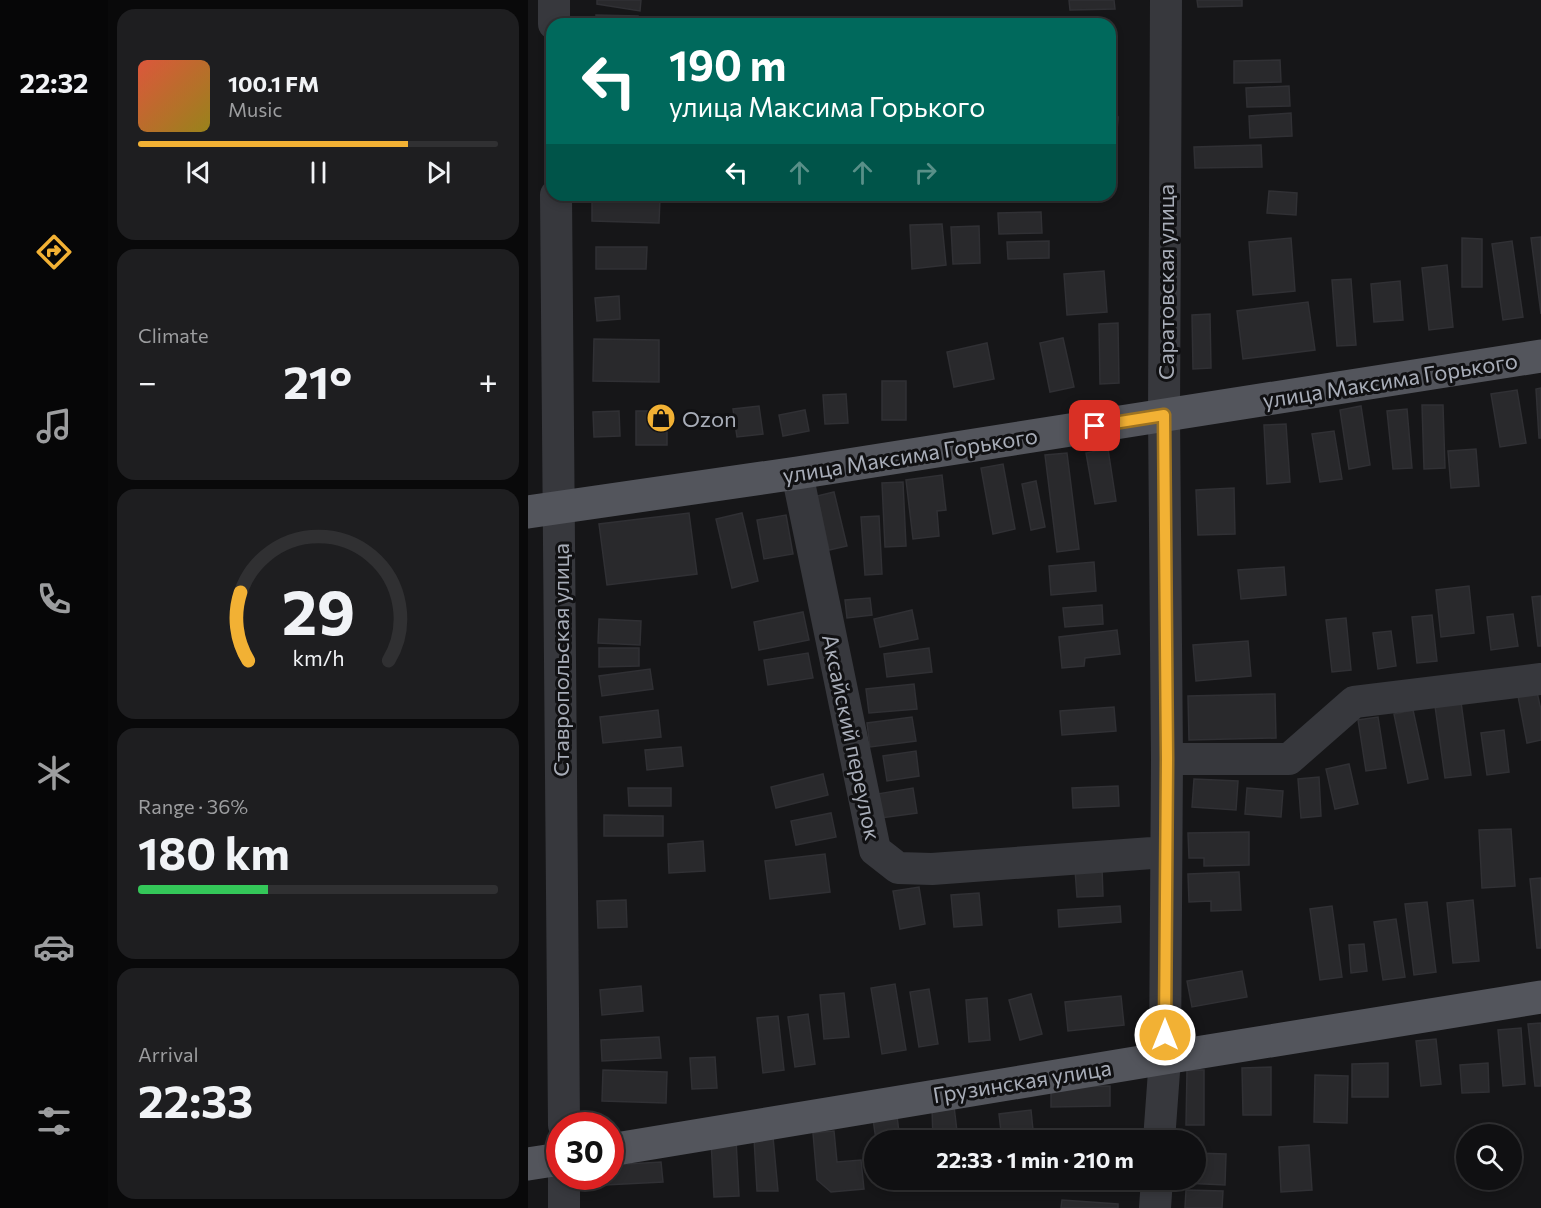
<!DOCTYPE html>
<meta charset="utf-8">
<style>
:root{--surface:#101012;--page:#1e1e20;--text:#f1f3f6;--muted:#9c9d9f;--line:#303032;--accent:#f2b134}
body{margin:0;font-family:Commissioner,sans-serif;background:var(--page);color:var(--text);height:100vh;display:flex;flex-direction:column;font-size:22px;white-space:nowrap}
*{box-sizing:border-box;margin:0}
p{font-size:20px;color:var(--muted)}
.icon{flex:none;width:33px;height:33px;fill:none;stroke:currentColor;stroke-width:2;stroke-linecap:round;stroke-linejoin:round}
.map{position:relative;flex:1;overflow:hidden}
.details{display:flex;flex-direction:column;gap:9px;padding:9px;background:#09090a;width:420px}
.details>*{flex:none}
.top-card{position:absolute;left:18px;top:18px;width:570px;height:183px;border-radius:18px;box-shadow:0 3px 9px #0003,0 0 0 2px var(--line);background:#00695c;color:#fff;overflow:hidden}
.controls{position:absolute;left:928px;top:1124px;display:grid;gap:12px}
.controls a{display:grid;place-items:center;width:66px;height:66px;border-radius:50%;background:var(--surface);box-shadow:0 3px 9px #0003,0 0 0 2px var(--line);font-size:30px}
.speed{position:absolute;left:18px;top:1112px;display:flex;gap:12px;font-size:30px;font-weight:700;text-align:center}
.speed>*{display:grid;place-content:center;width:78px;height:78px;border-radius:50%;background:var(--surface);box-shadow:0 3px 9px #0003,0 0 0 2px var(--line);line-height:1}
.speed .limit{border:9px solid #d22;background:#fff;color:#111}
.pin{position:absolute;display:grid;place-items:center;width:51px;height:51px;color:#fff;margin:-26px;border-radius:12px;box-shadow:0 3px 9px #0006}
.me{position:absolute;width:66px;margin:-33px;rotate:0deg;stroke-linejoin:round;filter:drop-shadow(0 0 4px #0008)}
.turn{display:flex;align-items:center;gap:21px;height:126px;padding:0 24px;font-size:27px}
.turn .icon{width:78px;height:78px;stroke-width:2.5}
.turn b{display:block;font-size:42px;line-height:51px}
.lanes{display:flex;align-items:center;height:57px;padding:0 24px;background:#0003;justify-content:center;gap:30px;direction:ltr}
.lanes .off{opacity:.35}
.big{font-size:45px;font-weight:700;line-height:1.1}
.details .widget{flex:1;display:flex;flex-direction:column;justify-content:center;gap:9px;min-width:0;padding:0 21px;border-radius:18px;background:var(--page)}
.details .dial{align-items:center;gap:0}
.dial svg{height:156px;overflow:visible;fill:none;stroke:var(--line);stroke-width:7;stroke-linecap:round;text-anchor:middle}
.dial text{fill:var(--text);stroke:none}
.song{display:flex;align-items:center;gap:18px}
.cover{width:72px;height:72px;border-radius:9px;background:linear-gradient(135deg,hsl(10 70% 55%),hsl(50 70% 35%))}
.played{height:6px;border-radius:3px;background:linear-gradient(90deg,var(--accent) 75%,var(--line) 75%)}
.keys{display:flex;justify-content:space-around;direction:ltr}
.heat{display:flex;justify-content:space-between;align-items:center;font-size:33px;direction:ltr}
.charge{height:9px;border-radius:4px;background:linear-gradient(90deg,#34c759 36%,var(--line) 0)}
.trip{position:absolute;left:336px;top:1130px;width:342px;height:60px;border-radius:30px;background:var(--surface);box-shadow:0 3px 9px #0003,0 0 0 2px var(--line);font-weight:700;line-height:60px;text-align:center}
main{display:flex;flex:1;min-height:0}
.tab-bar{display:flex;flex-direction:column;width:108px;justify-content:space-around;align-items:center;background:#060607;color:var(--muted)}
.tab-bar .icon{width:42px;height:42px}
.tab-bar .current{color:var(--accent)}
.tab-bar b{font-size:27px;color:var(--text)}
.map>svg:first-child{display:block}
</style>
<main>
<nav class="tab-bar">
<b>22:32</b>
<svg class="icon current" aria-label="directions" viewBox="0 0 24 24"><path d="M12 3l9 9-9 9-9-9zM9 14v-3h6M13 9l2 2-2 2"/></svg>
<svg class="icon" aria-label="music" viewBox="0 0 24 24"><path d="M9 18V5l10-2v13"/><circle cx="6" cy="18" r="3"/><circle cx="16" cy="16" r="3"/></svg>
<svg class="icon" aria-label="phone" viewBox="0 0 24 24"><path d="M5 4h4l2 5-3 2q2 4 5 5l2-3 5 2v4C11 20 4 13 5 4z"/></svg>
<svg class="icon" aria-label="climate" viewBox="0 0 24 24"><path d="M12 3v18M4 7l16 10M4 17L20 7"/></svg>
<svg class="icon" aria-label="car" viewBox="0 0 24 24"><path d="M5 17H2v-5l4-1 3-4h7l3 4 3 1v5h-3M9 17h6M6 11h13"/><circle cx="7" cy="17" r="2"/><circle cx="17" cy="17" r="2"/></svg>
<svg class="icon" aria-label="filters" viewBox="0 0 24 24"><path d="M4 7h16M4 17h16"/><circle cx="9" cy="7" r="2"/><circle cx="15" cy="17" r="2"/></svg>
</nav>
<section class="details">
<div class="widget">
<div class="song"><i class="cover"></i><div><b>100.1 FM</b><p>Music</p></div></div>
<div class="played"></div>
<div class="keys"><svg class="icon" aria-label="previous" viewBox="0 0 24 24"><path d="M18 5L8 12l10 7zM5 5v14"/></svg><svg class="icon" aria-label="pause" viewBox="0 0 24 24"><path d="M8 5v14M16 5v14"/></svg><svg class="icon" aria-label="next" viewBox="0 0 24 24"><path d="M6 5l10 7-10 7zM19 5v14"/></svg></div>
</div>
<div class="widget"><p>Climate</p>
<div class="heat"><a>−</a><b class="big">21°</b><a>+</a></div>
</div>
<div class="widget dial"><svg viewBox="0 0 100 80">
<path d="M14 69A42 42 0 1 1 86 69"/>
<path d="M14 69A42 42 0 0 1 10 34" stroke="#f2b134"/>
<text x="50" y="56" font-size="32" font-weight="700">29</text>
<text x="50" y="72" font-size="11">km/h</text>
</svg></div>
<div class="widget"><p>Range · 36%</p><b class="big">180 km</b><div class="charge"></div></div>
<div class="widget"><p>Arrival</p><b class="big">22:33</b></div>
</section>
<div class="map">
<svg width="1013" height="1208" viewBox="0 0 1013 1208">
<rect width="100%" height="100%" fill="#161618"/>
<!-- building -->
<path fill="#29292c" stroke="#303034" stroke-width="1.5" d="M69 0H113L112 11 69 4Z
M541 0H586L587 9 542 10Z
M669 0H714V6L670 7Z
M68 15 110 16V24H68Z
M752 60 753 82 706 83V61Z
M583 66 586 89H582V67Z
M761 86 762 106 719 107 718 88Z
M763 113 764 136 722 138 721 116Z
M582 116 590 117 588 145H582Z
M733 145 734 167 667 168 666 147Z
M741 191 769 193 768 215 739 213Z
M64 196 132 198 131 223 64 221Z
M513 212 514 233 471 234 470 213Z
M414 224 418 265 384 269 382 225Z
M451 226 452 263 425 264 423 227Z
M1013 237V314L1003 238Z
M763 238 767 291 725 295 721 242Z
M934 238 954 239V287H934Z
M521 241V258L480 259 479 242Z
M984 241 995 317 975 320 964 244Z
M68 247H119L118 269H68Z
M919 265 925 327 901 330 894 268Z
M576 271 579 312 539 315 536 274Z
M823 279 828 345 809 346 804 280Z
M872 281 875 320 846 322 843 284Z
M91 296 92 319 69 321 67 298Z
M780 302 787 350 715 359 709 311Z
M682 314 683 368 665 369 664 315Z
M590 323 591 383 572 384 571 324Z
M535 338 546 387 522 392 512 343Z
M66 339 131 340V382L65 381Z
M459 343 466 379 426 387 419 352Z
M354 381H378V420H354Z
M1013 388V438H1011L1008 389Z
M989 390 998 443 972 447 963 394Z
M318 394 320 423 297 424 295 395Z
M894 405H915L917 468 896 469Z
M231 406 235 434 209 437 205 409Z
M833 406 842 465 821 469 812 410Z
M879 409 884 468 865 469 859 411Z
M277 410 281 431 255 436 251 415Z
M91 411 92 436 66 437 65 412Z
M108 411H139V445H108Z
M758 424 762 482 739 484 736 425Z
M806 431 814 479 792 482 784 434Z
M580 449 588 501 567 504 558 453Z
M948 449 951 486 923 488 920 451Z
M539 453 551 549 529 552 517 455Z
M475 464 487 529 465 534 453 468Z
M414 475 418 510 409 511 411 536 385 539 378 480Z
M508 481 517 527 503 530 494 484Z
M375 482 378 546 357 547 354 483Z
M706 488 707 534 670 535 668 490Z
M306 492 319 546 301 550 289 496Z
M161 513 169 574 79 585 71 524Z
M214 513 230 581 204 588 188 519Z
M258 515 265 554 236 559 229 520Z
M351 516 354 574 337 575 333 517Z
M566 562 568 591 523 595 521 566Z
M756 567 758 595 713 599 710 570Z
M941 586 946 633 913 637 908 590Z
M1013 596V646H1010L1004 597Z
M342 598 344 615 319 618 317 600Z
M574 605 575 624 537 627 535 608Z
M384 610 390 639 352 647 346 619Z
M275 612 281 640 231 650 226 622Z
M985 614 990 646 963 650 959 617Z
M904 615 909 661 889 663 884 617Z
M818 618 823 670 804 672 798 620Z
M71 619 113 621 112 645 70 643Z
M589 630 592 654 557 658 556 666 534 668 531 637Z
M863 631 868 666 850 669 845 633Z
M720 641 723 676 668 681 665 645Z
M71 648H111V666L71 667Z
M401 648 404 672 359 677 356 654Z
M280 653 285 678 240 685 236 660Z
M122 669 125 689 74 696 71 676Z
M386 684 389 709 341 713 338 689Z
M1009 692 1013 710V740L999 743 990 696Z
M747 694 748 738 661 740 660 696Z
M933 702 943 775 917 778 907 706Z
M586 707 588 731 534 735 532 711Z
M130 710 133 737 75 743 72 717Z
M885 710 900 779 880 783 866 714Z
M384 717 388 741 342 747 339 723Z
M850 717 858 768 838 771 830 720Z
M976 730 981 772 959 775 953 733Z
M153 747 155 766 119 770 117 750Z
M388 751 391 776 359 781 355 756Z
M821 764 830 804 807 809 798 769Z
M295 774 300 795 248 808 243 787Z
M791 777 793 816 773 818 770 779Z
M666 779 710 781 708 810 664 807Z
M590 786 591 806 545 808 544 788Z
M100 788H143V806H101Z
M385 788 389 813 353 818 349 794Z
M719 788 755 791 753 817 717 814Z
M303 813 308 837 268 845 263 821Z
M76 815 135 816V836H76Z
M983 829 987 886 954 888 951 830Z
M721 832V865L676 866V858H661L660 833Z
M175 841 177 871 141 873 140 844Z
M297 854 302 892 242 899 237 861Z
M574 868 575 896 549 897 547 869Z
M711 872 713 910 683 911V901L661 902 660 874Z
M1013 878V948H1009L1002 879Z
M391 887 397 924 372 929 365 891Z
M451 893 454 925 426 927 423 895Z
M98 900 99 927 70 928 69 901Z
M945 900 951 961 925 963 919 903Z
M899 902 908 972 886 975 877 904Z
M592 906 593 922 531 927 530 910Z
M804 906 814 977 792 980 782 909Z
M868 919 877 977 855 980 846 922Z
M836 944 839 971 823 973 821 945Z
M714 971 719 997 664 1007 659 981Z
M367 984 378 1050 354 1054 343 988Z
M113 986 115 1011 74 1015 72 990Z
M401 989 410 1044 391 1047 382 992Z
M316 993 321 1037 296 1039 292 995Z
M503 994 514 1034 492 1040 481 1000Z
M593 996 596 1025 540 1031 537 1002Z
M459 998 462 1040 441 1042 438 1000Z
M280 1014 287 1064 267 1067 260 1017Z
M250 1016 256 1070 235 1073 229 1018Z
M1013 1023V1086H1007L1000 1024Z
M993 1028 997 1084 975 1086 970 1030Z
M131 1037 133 1058 74 1061 73 1040Z
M908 1039 913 1084 893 1086 888 1041Z
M187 1057 189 1088 164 1089 162 1058Z
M860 1063V1097H824V1064Z
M960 1063 961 1092 934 1093 932 1065Z
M743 1067V1115H715L714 1068Z
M75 1070 139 1072 138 1103 74 1101Z
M659 1070H676V1125H658Z
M787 1075 820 1076 819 1123 786 1122Z
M582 1086V1106L523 1107V1087Z
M426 1106 430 1140H405L404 1108Z
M503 1110 506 1140H474L471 1114Z
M369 1116 372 1140H348L345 1119Z
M306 1131 309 1162 333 1160 336 1189 303 1192 289 1180 285 1133Z
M245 1137 250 1191H229L226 1138Z
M208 1139 211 1196 186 1197 183 1141Z
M781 1145 784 1190 753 1192 751 1147Z
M668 1153 698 1154 697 1185 656 1183V1179H668Z
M133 1162 135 1182 77 1185V1176H82V1165Z
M521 1179H586V1190L521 1188Z
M658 1190 695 1191 694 1208H657Z
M534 1200 590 1204V1208H533Z"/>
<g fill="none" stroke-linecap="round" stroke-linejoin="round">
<!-- minor -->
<path stroke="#37383d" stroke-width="32" d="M26 0V24
M28 195 36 1125
M269 473 347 850 370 868 404 869 638 852
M639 759H761L826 702 1013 679
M631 1140 637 1058 639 759 636 415 638 0
M36 1176V1208
M627 1208 629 1179"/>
<!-- major -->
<path stroke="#53555c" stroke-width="33" d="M0 512 269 473 1013 356
M82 1150 637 1058 1013 997
M0 1164 32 1159"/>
</g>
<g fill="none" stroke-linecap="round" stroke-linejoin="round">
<!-- route casing -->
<g stroke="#9d7322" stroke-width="15">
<path id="route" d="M567 426 636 415 639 759 637 1035"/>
</g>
<!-- route -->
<use href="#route" stroke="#f2b134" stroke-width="10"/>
</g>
<!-- icons -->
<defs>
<g id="shop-disc" transform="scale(1.5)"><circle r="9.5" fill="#f2b134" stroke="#111113"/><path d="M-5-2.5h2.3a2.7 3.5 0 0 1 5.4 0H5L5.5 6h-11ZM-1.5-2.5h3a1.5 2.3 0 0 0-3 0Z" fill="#111"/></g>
</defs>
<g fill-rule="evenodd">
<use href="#shop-disc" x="133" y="418"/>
</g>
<g text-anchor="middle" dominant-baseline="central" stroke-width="6" stroke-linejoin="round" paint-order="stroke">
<!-- street labels -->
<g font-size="22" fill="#a8adb8" stroke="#111113">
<text transform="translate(637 282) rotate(-90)">Саратовская улица</text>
<text transform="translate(862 380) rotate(-9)">улица Максима Горького</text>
<text transform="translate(382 455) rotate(-9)">улица Максима Горького</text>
<text transform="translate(32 660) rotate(-90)">Ставропольская улица</text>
<text transform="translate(324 737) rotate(78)">Аксайский переулок</text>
<text transform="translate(494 1081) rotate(-9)">Грузинская улица</text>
</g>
<!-- poi labels -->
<g font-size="22" fill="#a8adb8" stroke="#111113" text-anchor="start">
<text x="154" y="418">Ozon</text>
</g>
</g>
</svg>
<div class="controls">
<a><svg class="icon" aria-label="search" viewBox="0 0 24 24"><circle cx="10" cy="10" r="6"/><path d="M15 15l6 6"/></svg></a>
</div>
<div class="speed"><div class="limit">30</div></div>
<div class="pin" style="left:567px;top:426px;background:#d93025"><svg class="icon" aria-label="arrive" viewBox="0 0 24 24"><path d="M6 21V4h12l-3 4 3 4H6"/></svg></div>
<svg class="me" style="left:637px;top:1035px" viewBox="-20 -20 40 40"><circle r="17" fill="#f2b134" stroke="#fff" stroke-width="3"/><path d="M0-11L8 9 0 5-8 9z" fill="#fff"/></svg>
<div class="trip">22:33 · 1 min · 210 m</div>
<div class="top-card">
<div class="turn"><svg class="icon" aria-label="left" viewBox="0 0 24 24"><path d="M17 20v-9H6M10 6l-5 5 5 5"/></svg><div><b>190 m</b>улица Максима Горького</div></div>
<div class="lanes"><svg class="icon" aria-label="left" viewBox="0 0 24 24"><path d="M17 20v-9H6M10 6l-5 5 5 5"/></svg><svg class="icon off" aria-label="ahead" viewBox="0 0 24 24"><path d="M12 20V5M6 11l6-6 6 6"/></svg><svg class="icon off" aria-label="ahead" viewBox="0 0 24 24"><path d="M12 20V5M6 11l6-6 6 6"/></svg><svg class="icon off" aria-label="right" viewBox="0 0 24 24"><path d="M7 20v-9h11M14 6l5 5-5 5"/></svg></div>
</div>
</div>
</main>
